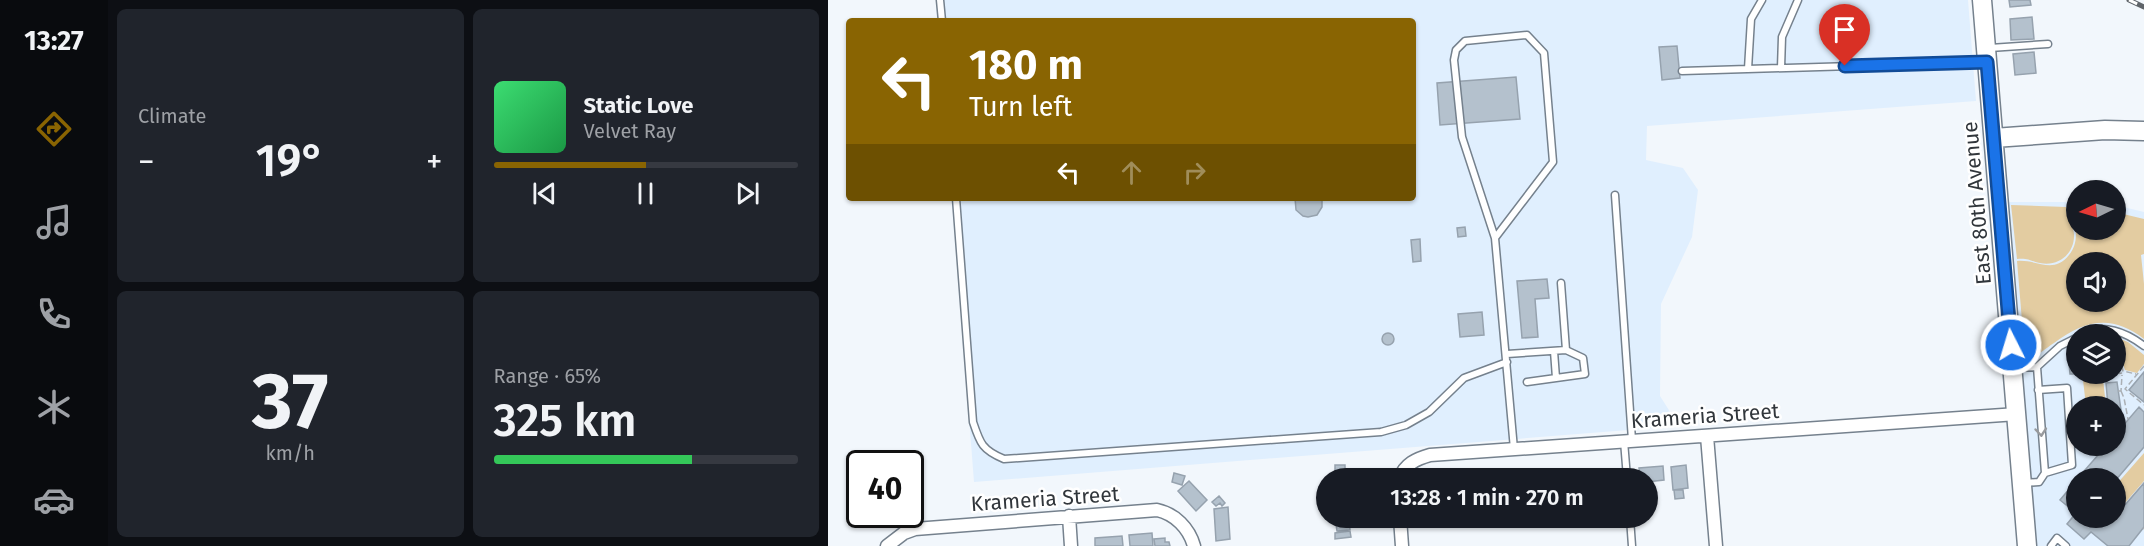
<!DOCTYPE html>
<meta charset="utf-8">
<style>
:root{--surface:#171b24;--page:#20242c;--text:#f1f3f6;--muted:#9ea1a6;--line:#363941;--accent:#896402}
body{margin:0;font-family:"Fira Sans",sans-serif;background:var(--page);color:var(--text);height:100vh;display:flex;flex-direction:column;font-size:22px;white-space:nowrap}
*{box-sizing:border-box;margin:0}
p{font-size:20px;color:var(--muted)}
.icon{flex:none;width:33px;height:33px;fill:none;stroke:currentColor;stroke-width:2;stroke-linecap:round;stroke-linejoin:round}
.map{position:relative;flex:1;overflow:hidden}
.panel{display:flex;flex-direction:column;gap:9px;padding:9px;background:#0d0f14;width:720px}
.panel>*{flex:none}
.banner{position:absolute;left:18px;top:18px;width:570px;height:183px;border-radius:6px;box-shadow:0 2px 4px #0004;background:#896402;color:#fff;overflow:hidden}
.needle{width:39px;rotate:265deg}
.buttons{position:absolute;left:1238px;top:180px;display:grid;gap:12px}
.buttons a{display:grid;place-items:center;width:60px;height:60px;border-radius:50%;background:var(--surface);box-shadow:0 2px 4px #0004;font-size:30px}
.speed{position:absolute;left:18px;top:450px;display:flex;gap:12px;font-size:30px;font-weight:700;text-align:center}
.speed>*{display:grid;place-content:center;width:78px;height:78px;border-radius:50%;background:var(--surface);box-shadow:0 2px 4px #0004;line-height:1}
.speed .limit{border:3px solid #111;border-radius:9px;background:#fff;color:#111}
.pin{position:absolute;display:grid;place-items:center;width:51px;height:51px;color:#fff;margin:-62px -26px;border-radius:50% 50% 50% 0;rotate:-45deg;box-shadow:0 0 6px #0007}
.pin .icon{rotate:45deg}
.me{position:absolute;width:66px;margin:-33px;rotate:355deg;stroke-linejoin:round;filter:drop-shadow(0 0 4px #0008)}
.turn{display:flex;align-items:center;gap:21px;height:126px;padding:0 24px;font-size:27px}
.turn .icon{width:78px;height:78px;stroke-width:2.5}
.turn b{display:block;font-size:42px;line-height:51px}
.lanes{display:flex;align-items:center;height:57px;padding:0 24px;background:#0003;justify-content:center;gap:30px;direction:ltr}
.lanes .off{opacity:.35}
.big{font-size:45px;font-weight:600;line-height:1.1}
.panel .tile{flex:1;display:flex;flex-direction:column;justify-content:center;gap:9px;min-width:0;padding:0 21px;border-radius:9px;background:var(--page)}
.panel .dial{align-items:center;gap:0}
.dial b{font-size:78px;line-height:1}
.song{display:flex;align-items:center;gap:18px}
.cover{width:72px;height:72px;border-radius:9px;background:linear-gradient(135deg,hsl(140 70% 55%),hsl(140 70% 35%))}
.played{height:6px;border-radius:3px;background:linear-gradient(90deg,var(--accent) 50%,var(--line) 50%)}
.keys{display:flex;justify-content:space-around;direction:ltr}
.heat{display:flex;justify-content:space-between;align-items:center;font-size:33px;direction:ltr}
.charge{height:9px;border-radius:4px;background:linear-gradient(90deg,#34c759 65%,var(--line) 0)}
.panel .tiles{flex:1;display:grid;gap:9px;grid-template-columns:repeat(2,1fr)}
.trip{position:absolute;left:488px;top:468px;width:342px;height:60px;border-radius:30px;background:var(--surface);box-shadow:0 2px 4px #0004;font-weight:600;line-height:60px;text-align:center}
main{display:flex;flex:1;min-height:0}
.tab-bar{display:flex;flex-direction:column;width:108px;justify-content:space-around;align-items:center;background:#090b0e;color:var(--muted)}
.tab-bar .icon{width:42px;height:42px}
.tab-bar .on{color:var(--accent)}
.tab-bar b{font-size:27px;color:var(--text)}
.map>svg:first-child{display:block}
</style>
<main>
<nav class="tab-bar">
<b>13:27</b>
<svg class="icon on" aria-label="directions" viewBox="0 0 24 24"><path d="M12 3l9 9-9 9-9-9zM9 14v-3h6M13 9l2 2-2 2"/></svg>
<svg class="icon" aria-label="music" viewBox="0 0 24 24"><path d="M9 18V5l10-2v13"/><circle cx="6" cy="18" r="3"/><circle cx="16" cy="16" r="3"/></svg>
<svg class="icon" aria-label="phone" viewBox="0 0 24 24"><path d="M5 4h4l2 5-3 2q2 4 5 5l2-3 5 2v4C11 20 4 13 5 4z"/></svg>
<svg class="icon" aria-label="climate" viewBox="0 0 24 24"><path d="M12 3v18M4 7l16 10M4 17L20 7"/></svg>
<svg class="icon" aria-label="car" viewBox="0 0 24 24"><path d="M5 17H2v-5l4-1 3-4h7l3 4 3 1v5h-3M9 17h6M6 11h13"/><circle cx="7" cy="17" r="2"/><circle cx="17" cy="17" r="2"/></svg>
</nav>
<section class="panel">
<div class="tiles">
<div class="tile"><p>Climate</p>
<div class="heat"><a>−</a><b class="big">19°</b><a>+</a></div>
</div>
<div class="tile">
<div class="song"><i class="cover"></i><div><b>Static Love</b><p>Velvet Ray</p></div></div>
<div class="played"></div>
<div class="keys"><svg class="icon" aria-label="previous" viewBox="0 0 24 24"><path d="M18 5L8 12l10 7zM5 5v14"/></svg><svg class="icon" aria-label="pause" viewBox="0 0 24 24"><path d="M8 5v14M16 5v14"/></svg><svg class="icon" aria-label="next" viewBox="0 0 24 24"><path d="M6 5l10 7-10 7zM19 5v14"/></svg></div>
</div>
<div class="tile dial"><b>37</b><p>km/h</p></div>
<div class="tile"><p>Range · 65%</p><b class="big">325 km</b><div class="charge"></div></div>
</div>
</section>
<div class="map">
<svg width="1316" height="546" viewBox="0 0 1316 546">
<rect width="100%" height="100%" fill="#f2f7fc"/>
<!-- built -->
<path fill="#e0effe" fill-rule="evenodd" d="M108 0H1140L1148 101 819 126 818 160 855 168 870 190 864 237 833 304 832 396 851 426 146 482 124 198H585V21H109Z
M1180 202H1248V230H1287V205L1316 212V546H1205ZM1248 262H1287V302H1248ZM1248 334H1287V374H1248ZM1248 406H1287V446H1248ZM1248 478H1287V518H1248Z"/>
<!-- green -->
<path fill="#e3cca1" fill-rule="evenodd" d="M1183 205 1238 207C1238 218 1245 223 1246 234 1247 253 1231 267 1212 263 1202 261 1201 258 1189 259Z
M1240 208H1248V230H1287V212L1316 219V254L1313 255 1316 284V339C1284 314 1257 320 1226 343 1215 350 1210 357 1197 357L1189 261C1209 259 1225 275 1241 255 1246 249 1248 242 1248 234 1247 224 1239 217 1240 208ZM1287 262V302H1248V262Z
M1287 337 1300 342 1316 355V364L1309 373 1297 370 1291 352V342H1287Z
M1275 379 1278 406H1258L1255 380Z
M1316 453V481L1291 510 1287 507V486Z"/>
<!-- building -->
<path fill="#b4c1cd" stroke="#96a2ae" stroke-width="1.5" d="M1181 0H1202L1203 5 1182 7Z
M1204 17 1206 39 1183 40 1182 19Z
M849 46 852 78 834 80 831 47Z
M1206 52 1208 73 1187 75 1185 54Z
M688 77 692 119 612 125 609 83Z
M467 198H494V207L489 215 480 217 475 216 468 210Z
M637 227 638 236 630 237 629 228Z
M592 239 593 261 585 262 583 240Z
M719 279 721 298 707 299 710 337 694 338 689 281Z
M654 312 656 335 632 337 630 314Z
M554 339a6 6 0 1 1 12 0a6 6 0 1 1-12 0Z
M1248 362V374H1242L1241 363Z
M1316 372V402L1301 390Z
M1289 382 1293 410 1287 411V406H1280L1278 383Z
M1311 407 1316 412V447L1287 481V478H1250L1278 446H1287V435Z
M507 465H517V471L507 472Z
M858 465 860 488 845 490 843 467Z
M835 466 836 480 819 482V478H812L811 468Z
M518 472V478H504V473Z
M346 473 357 476 354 485 344 482Z
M361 481 379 500 368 511 350 491Z
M1248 481V518H1287V510L1290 513 1316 483V527L1301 546H1280L1263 532 1256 539 1239 524 1248 513 1232 500Z
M846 490H855L856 498 847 499Z
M391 496 397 503 394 506 392 503 388 506 384 502Z
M400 507 402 539 388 541 386 509Z
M507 518H521L522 530 509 531Z
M522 531 523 537 507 539V533Z
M324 533 325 546H302L301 535Z
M294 536 295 546H267V538Z
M337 538V542H341L342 546H327L326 539Z"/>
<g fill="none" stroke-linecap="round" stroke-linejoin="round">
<!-- lane casing -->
<g stroke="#75818d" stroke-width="9">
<path id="lane" d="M112 0 114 21
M1162 48 1220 44
M953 68 954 37 970 0
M920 69 923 19 934 0
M854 71 1158 62
M787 195 804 440
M128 198 145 422C152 443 154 450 176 459L553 432 578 425 601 412 636 378 679 362
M667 238 634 137 626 60 628 50 637 41 699 35 716 53 725 162 667 238 686 449
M1254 334C1275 323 1298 332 1316 346
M679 354 738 350 733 283
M1209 367 1232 346 1248 338
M1186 368 1209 367 1217 473 1211 482 1197 483
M728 378 757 374 755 358 738 350
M699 382 728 378 726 351
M1210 390 1239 388 1244 465 1217 473
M796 441 799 478
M802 518 804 546
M1223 546 1229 538 1238 546"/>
</g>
<!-- street casing -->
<g stroke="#75818d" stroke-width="15">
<path id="street" d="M879 436 888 546
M572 478C577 464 588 459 602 455L1189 414
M241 516 243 546
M572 518 574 546
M59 546 76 533 87 529 329 510C347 514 361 528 366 546"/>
</g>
<!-- secondary casing -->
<g stroke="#75818d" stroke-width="21">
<path id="secondary" d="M1154 0 1199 546
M1166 138 1277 130 1316 131"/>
</g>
<!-- path -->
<path stroke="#abb0b5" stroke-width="1.5" stroke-dasharray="6 3" stroke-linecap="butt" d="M1287 351H1290L1295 371 1308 374
M1316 366 1297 389 1316 405
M1267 374V377L1294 373
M1290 391H1293L1294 375
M1293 391 1296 398 1300 419
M1315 528 1316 529"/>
<!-- lane -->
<use href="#lane" stroke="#fff" stroke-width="6"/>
<!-- street -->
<use href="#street" stroke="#fff" stroke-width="12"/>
<!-- secondary -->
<use href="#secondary" stroke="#fff" stroke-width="18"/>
<!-- rail casing -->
<g stroke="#5f6469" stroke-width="5">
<path id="rail" d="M1301 0 1316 7"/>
</g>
<!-- rail -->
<use href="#rail" stroke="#fff" stroke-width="3" stroke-dasharray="9" stroke-linecap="butt"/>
</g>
<!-- one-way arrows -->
<defs><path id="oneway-chevron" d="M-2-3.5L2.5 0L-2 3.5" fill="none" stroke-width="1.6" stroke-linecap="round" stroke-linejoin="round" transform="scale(1.5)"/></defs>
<use stroke="#989a9d" href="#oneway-chevron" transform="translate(1213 432) rotate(85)"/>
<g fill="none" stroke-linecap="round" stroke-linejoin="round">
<!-- route casing -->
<g stroke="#114b97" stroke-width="15">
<path id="route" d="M1017 66 1159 62 1183 345"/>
</g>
<!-- route -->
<use href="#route" stroke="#1a73e8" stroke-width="10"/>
</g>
<g text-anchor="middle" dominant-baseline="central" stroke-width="5" stroke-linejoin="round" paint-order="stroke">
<!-- street labels -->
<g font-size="21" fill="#31363b" stroke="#fff">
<text transform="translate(1149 203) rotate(-95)">East 80th Avenue</text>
<text transform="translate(877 416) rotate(-4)">Krameria Street</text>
<text transform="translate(217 499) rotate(-4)">Krameria Street</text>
</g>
</g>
</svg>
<div class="buttons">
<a><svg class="needle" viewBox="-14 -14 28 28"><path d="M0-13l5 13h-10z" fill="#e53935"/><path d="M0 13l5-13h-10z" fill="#9ea1a6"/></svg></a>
<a><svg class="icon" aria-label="sound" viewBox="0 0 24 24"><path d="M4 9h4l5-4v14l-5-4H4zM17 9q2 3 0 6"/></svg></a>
<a><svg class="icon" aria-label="layers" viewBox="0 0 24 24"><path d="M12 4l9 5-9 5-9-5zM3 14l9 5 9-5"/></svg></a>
<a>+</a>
<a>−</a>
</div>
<div class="speed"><div class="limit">40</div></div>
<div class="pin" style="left:1017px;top:66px;background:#d93025"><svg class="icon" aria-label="arrive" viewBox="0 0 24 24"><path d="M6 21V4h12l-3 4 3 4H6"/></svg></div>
<svg class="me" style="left:1183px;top:345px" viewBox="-20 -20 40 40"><circle r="17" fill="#1a73e8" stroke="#fff" stroke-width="3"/><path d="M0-11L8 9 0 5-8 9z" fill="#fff"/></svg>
<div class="trip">13:28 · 1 min · 270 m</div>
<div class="banner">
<div class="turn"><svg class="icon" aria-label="left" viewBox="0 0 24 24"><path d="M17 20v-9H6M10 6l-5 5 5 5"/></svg><div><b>180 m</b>Turn left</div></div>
<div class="lanes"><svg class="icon" aria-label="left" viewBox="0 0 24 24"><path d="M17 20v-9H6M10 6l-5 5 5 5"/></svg><svg class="icon off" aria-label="ahead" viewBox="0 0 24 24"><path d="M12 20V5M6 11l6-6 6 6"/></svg><svg class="icon off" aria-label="right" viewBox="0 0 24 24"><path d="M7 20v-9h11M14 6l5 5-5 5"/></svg></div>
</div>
</div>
</main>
